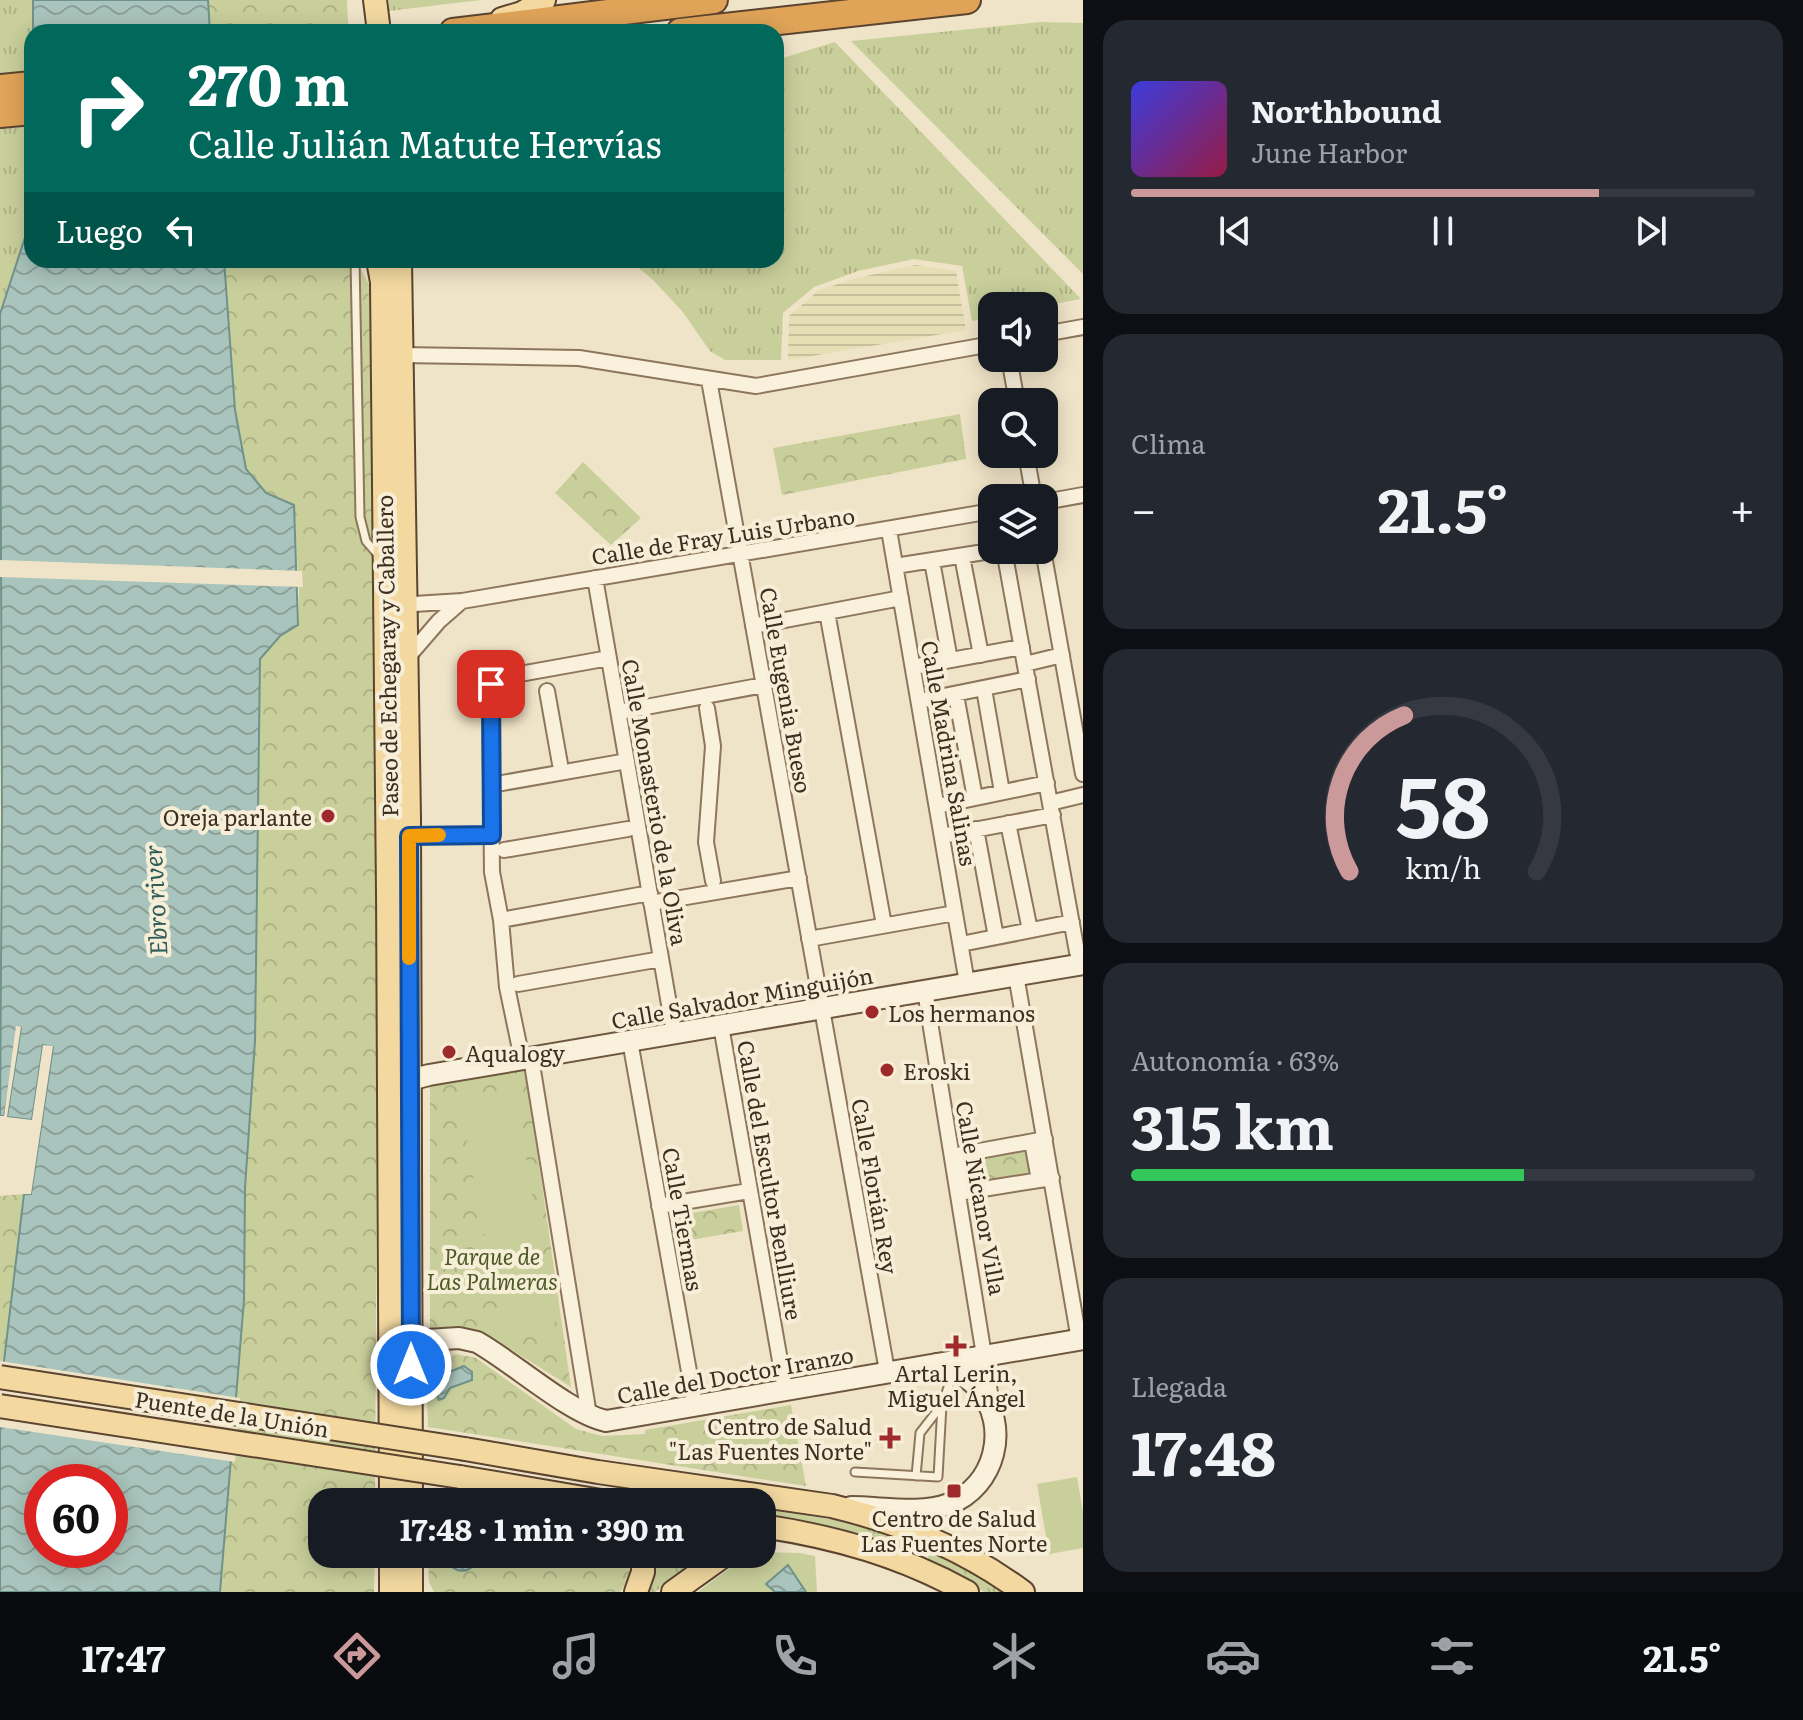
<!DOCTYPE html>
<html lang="es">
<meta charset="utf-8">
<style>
:root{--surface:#171b24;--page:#242831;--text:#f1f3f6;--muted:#9ea1a6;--line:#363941;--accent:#cc999b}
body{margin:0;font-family:Literata,serif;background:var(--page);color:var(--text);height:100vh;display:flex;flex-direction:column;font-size:30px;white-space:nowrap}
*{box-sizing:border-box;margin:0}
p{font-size:26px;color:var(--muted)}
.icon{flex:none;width:44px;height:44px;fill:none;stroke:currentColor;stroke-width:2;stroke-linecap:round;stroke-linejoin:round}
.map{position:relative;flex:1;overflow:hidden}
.sheet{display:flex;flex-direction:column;gap:20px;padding:20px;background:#0d0f14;width:720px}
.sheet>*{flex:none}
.top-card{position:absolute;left:24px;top:24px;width:760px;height:244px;border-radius:24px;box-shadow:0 4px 20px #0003;background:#00695c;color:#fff;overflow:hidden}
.controls{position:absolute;left:978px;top:292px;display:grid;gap:16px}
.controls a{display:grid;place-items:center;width:80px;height:80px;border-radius:16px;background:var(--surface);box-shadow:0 4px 20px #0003;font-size:40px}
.speed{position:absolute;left:24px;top:1464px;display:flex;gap:16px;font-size:40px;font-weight:700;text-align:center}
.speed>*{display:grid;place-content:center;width:104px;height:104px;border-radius:50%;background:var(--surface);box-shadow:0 4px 20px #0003;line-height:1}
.speed .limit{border:12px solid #d22;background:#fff;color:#111}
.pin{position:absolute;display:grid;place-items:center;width:68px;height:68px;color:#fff;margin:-34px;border-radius:16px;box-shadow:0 4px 12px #0006}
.me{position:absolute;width:88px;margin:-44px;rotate:0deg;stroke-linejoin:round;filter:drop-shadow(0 0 6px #0008)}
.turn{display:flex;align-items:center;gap:28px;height:168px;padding:0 32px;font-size:36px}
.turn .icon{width:104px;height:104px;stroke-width:2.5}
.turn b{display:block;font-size:56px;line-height:68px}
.then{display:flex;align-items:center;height:76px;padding:0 32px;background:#0003;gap:16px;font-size:30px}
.big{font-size:60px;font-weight:700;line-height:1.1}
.sheet .widget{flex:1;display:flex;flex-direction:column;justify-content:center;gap:12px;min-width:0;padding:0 28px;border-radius:24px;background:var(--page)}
.sheet .dial{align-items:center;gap:0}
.dial svg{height:208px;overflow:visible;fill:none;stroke:var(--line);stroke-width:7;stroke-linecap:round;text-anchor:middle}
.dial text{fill:var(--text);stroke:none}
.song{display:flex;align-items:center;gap:24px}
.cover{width:96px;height:96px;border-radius:12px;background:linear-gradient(135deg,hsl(240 70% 55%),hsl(340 70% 35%))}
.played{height:8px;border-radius:4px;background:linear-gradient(90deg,var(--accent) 75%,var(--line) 75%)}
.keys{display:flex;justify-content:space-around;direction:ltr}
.heat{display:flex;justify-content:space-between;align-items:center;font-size:44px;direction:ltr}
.charge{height:12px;border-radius:6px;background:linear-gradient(90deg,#34c759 63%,var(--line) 0)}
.trip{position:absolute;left:308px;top:1488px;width:468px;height:80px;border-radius:24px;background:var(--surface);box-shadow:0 4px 20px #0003;font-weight:700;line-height:80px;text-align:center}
.tabs{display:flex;height:128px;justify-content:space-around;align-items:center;background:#090b0e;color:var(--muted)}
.tabs .icon{width:56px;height:56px}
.tabs .selected{color:var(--accent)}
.tabs b{font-size:36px;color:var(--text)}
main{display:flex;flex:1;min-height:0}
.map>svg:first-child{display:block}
</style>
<main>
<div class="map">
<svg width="1083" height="1592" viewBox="0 0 1083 1592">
<defs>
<pattern id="farmland-rules" width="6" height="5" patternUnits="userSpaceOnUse" patternTransform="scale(2)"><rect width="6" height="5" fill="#e6deb5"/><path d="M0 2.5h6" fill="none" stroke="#c6bf9b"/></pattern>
<pattern id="grass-tufts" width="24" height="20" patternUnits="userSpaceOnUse" patternTransform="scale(2)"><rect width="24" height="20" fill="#c9cf9b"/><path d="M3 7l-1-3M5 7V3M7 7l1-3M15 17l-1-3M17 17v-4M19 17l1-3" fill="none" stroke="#aeb285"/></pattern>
<pattern id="forest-crowns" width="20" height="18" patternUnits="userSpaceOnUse" patternTransform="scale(2)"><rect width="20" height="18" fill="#c9cf9b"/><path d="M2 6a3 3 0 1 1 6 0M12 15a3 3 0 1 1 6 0" fill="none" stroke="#aeb285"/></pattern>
<pattern id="water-waves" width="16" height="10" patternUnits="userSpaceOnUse" patternTransform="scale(2)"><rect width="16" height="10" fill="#a9c4bc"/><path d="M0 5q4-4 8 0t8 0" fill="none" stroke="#8ba098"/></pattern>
</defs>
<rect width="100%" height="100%" fill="#f0e4c8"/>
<!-- farmland -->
<path fill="url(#farmland-rules)" d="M916 265 956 271 966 330 788 360 789 316 819 290 857 278Z"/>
<!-- grass -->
<path fill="url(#grass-tufts)" d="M0 0H33L32 216 0 314Z
M389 0H481L389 11Z
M1040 22 1083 23V274L851 41Z
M835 42 1081 299 1044 306H992V317L972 321 962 266 914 259 858 271 814 287 783 313 781 360H725L710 351 682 311 652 279 629 260H776V60Z
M762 1506 856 1521 919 1543 913 1554 843 1530 762 1517Z
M932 1549 972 1568 1006 1592H984L927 1559Z
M654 1554H703L704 1555 655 1592H649L655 1575Z"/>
<!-- forest -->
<path fill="url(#forest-crowns)" d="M208 0H347L348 24 271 32H210Z
M224 260H356L373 292 379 703 375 1502H322V1554H375L374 1592H220L244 1300 245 1188 255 1041 260 658 280 636 298 625 299 593 294 506 266 493 246 469 235 410Z
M960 414 966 459 782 495 773 448Z
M583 462 641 518 611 545 555 493Z
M525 1066 571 1387 483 1332 463 1327 430 1328V1080Z
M1031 1147 1036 1176 971 1187 965 1159Z
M24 1194 4 1361 0 1431V1196Z
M739 1205 743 1231 679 1242 674 1216Z
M456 1354 476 1358 576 1429 602 1436 645 1434V1430L791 1405 806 1486 428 1427C428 1393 420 1371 456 1354Z
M428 1554H628C632 1568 629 1580 620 1592H434L429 1582Z"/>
<!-- pitch -->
<path fill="#c9cf9b" d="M513 1087 555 1323 503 1335 459 1100Z
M1077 1477 1083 1512V1548L1049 1554 1037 1484Z
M762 1552 800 1553 815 1556 817 1592H698C713 1581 744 1554 762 1554Z"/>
<!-- water -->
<path fill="url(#water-waves)" stroke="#6f938a" stroke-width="2" fill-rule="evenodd" d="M33 0H208L210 32H33Z
M32 216V260H224L235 410 246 469 266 493 294 505 298 625 280 636 260 659 255 1041 245 1188 244 1300 220 1592H0V1431L4 1361 24 1194H31L53 1047 43 1045 32 1120 7 1117 21 1027 4 1116H0L2 815 0 314ZM42 1482H110V1550H42Z
M464 1366 472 1372V1380L450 1388 444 1398 439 1400 436 1390 442 1375Z
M442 1554H470L475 1564C463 1578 448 1568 442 1554Z
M788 1565 806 1592H775L766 1584Z"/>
<!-- pier -->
<path fill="#f0e4c8" d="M0 560 302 571 303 587 0 577Z
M16 1026 21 1027 7 1117 32 1120 43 1045 53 1046 31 1194H20L22 1191 27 1190 49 1049H47L35 1123 0 1120V1116H4Z
M0 1361 240 1398 235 1462 0 1427Z"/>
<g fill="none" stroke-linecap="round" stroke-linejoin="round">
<!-- lane casing -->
<g stroke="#8d765c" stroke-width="11">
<path id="lane" d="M355 260 360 517 366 541 379 556
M855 1472 938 1477 942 1405 953 1373
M916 1476 920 1433 941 1406"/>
</g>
<!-- street casing -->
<g stroke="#8d765c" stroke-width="18">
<path id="street" d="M1044 334 1083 327
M402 355 579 358 756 386 992 344
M1009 358 1017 402
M709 380 887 1371
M1026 454 1034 498
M1044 502 1083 495
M889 530 967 983
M1004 550 1077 952
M1043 550 1083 774
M962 556 981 655
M932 561 950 660
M895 566 997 550
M595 578 674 1033
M398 605 462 601 992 511
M827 612 884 925
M753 626 901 598
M407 658 439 621 462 601
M1025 664 1062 655
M913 667 1022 647
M984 689 1002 792
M547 691 560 764
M956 695 975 798
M919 701 1028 679
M707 708 713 746 706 842 713 881
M619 712 764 685
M491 785 627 761
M1050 803 1083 795
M937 806 1047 783
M1008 823 1030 930
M976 829 996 937
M409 836 492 835
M942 836 1053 815
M504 850 628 829
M651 903 799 878
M501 920 650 893
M809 939 955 913
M961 944 1072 922
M1016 975 1079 1340
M518 984 661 959
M925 991 992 1405
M721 1026 785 1389
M630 1041 695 1405
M531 1058 589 1415
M522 1059 507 987 501 920 492 872 490 688 497 678 609 658
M1032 1142 1039 1180
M962 1155 968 1191
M952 1156 1045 1139
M958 1193 1052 1178
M659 1206 749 1191"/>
</g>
<!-- secondary casing -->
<g stroke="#6f573f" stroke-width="24">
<path id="secondary" d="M400 1088 410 1080 429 1075 1083 964
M400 1328 411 1341 459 1338 477 1342C513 1362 569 1413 606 1421L1083 1339
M851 1507C882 1507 920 1515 949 1504 995 1487 1011 1426 978 1388 968 1376 951 1370 936 1364"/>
</g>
<!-- primary casing -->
<g stroke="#5b4430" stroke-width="26">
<path id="primary" d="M375 0 379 32
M502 19 522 13 544 0
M378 260 382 282C386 689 391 1095 391 1502
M400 260 409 818 411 1502
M465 1449 598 1472 832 1506C902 1523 965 1549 1023 1592
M460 1477 607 1502
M762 1526C836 1537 902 1556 967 1592
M391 1592V1554
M411 1592V1554
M636 1592 643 1572V1554
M673 1592 726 1554"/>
</g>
<!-- highway casing -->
<g stroke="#5b4430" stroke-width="30">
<path id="highway" d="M453 32 714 0
M680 32 967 0
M0 88 32 85
M0 114 32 111"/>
</g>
<!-- lane -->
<use href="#lane" stroke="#faf1dc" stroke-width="7"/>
<!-- street -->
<use href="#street" stroke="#faf1dc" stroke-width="14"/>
<!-- secondary -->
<use href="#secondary" stroke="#faf1dc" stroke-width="20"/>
<!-- primary -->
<use href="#primary" stroke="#f3d9a0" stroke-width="22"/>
<!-- highway -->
<use href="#highway" stroke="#e0a458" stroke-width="26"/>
<!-- primary-bridge casing -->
<g stroke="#5b4430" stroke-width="26" stroke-linecap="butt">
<path id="primary-bridge" d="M0 1377 465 1449
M0 1406 460 1477"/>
</g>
<!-- primary-bridge -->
<use href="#primary-bridge" stroke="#f3d9a0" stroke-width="22"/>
</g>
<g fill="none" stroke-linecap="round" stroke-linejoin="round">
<!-- route casing -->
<g stroke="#114b97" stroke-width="20">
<path id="route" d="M411 1365 409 836 492 835 491 684"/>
</g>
<!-- route -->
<use href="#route" stroke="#1a73e8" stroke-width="14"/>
<!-- slow -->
<path stroke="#f59e0b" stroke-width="14" d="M409 958V836L439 835"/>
</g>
<!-- markers -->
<g fill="#9e2a2b" stroke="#f7eed8" stroke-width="3">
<circle cx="328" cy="816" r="8"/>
<circle cx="872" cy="1012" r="8"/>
<circle cx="449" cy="1052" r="8"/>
<circle cx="887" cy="1070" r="8"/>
<path d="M952 1334h8v8h8v8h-8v8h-8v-8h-8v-8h8z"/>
<path d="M886 1426h8v8h8v8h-8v8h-8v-8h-8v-8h8z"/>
<rect x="946" y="1483" width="16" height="16" rx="4"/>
</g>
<g text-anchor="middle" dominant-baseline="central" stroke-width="8" stroke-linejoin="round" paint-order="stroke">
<!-- street labels -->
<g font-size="22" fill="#3d2e20" stroke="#f7eed8">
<text transform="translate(723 535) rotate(-9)">Calle de Fray Luis Urbano</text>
<text transform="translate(386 656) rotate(-91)">Paseo de Echegaray y Caballero</text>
<text transform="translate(787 690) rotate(80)">Calle Eugenia Bueso</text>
<text transform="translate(950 753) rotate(80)">Calle Madrina Salinas</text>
<text transform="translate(656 802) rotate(80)">Calle Monasterio de la Oliva</text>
<text transform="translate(742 997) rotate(-10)">Calle Salvador Minguijón</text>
<text transform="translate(771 1180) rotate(80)">Calle del Escultor Benlliure</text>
<text transform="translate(876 1186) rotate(80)">Calle Florián Rey</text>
<text transform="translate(982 1198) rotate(80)">Calle Nicanor Villa</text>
<text transform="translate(684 1219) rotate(80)">Calle Tiermas</text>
<text transform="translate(735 1374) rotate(-10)">Calle del Doctor Iranzo</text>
<text transform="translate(232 1413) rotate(9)">Puente de la Unión</text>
</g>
<!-- poi labels -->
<g font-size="22" fill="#3d2e20" stroke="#f7eed8" text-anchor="start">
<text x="312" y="816" text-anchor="end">Oreja parlante</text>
<text x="888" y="1012">Los hermanos</text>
<text x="465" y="1052">Aqualogy</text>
<text x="903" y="1070">Eroski</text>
<text x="956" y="1372" text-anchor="middle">Artal Lerin,<tspan x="956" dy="25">Miguel Ángel</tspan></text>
<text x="872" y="1425" text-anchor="end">Centro de Salud<tspan x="872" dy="25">"Las Fuentes Norte"</tspan></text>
<text x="954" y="1517" text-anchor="middle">Centro de Salud<tspan x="954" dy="25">Las Fuentes Norte</tspan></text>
</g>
<!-- park labels -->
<g font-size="22" font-style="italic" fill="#4d5a26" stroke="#f7eed8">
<text x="492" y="1255">Parque de<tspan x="492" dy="25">Las Palmeras</tspan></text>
</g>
<!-- water labels -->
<g font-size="24" font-style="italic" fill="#2f5d5a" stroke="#f7eed8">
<text transform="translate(154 900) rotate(-93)">Ebro river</text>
</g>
</g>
</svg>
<div class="controls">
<a><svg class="icon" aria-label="sound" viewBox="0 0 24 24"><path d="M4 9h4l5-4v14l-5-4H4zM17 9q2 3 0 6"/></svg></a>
<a><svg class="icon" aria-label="search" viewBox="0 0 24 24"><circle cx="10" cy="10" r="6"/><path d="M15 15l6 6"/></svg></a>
<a><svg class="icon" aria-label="layers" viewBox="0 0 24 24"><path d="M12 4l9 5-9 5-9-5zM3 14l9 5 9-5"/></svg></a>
</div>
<div class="speed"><div class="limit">60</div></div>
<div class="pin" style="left:491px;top:684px;background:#d93025"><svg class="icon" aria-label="arrive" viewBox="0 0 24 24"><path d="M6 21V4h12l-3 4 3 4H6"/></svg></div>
<svg class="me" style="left:411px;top:1365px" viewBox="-20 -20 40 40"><circle r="17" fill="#1a73e8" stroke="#fff" stroke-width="3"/><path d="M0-11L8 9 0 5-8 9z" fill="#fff"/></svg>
<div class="trip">17:48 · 1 min · 390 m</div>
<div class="top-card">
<div class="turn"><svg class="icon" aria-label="right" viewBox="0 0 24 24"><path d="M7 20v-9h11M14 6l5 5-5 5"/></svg><div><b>270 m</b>Calle Julián Matute Hervías</div></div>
<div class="then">Luego<svg class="icon" aria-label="left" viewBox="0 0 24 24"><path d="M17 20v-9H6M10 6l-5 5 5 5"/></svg></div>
</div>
</div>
<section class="sheet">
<div class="widget">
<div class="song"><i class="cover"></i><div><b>Northbound</b><p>June Harbor</p></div></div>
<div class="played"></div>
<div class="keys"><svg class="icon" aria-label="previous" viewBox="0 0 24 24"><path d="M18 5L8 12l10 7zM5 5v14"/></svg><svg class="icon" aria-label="pause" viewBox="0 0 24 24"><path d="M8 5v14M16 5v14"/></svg><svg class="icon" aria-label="next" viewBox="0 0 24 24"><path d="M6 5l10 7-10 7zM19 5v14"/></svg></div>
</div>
<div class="widget"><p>Clima</p>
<div class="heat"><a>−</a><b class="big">21.5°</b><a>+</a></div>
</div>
<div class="widget dial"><svg viewBox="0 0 100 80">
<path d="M14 69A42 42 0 1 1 86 69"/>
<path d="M14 69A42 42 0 0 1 35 9" stroke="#cc999b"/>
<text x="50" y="56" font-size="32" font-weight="700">58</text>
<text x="50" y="72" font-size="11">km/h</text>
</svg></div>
<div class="widget"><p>Autonomía · 63%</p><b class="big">315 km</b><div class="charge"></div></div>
<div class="widget"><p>Llegada</p><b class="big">17:48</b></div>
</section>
</main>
<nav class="tabs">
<b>17:47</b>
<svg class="icon selected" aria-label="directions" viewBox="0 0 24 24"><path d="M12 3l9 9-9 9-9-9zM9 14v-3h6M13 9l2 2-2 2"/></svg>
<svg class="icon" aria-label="music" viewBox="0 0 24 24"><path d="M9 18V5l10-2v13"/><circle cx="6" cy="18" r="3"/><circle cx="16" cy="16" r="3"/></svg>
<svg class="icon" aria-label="phone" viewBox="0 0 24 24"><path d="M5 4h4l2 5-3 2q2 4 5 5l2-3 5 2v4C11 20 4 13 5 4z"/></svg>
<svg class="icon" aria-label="climate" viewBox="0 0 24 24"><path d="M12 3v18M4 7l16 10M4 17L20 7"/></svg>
<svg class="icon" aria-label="car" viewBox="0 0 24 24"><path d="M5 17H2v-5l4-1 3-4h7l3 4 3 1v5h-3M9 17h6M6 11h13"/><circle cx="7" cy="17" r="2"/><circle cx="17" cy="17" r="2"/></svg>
<svg class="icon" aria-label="filters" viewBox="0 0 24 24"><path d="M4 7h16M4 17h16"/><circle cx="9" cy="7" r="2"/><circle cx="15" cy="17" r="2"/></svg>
<b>21.5°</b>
</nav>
